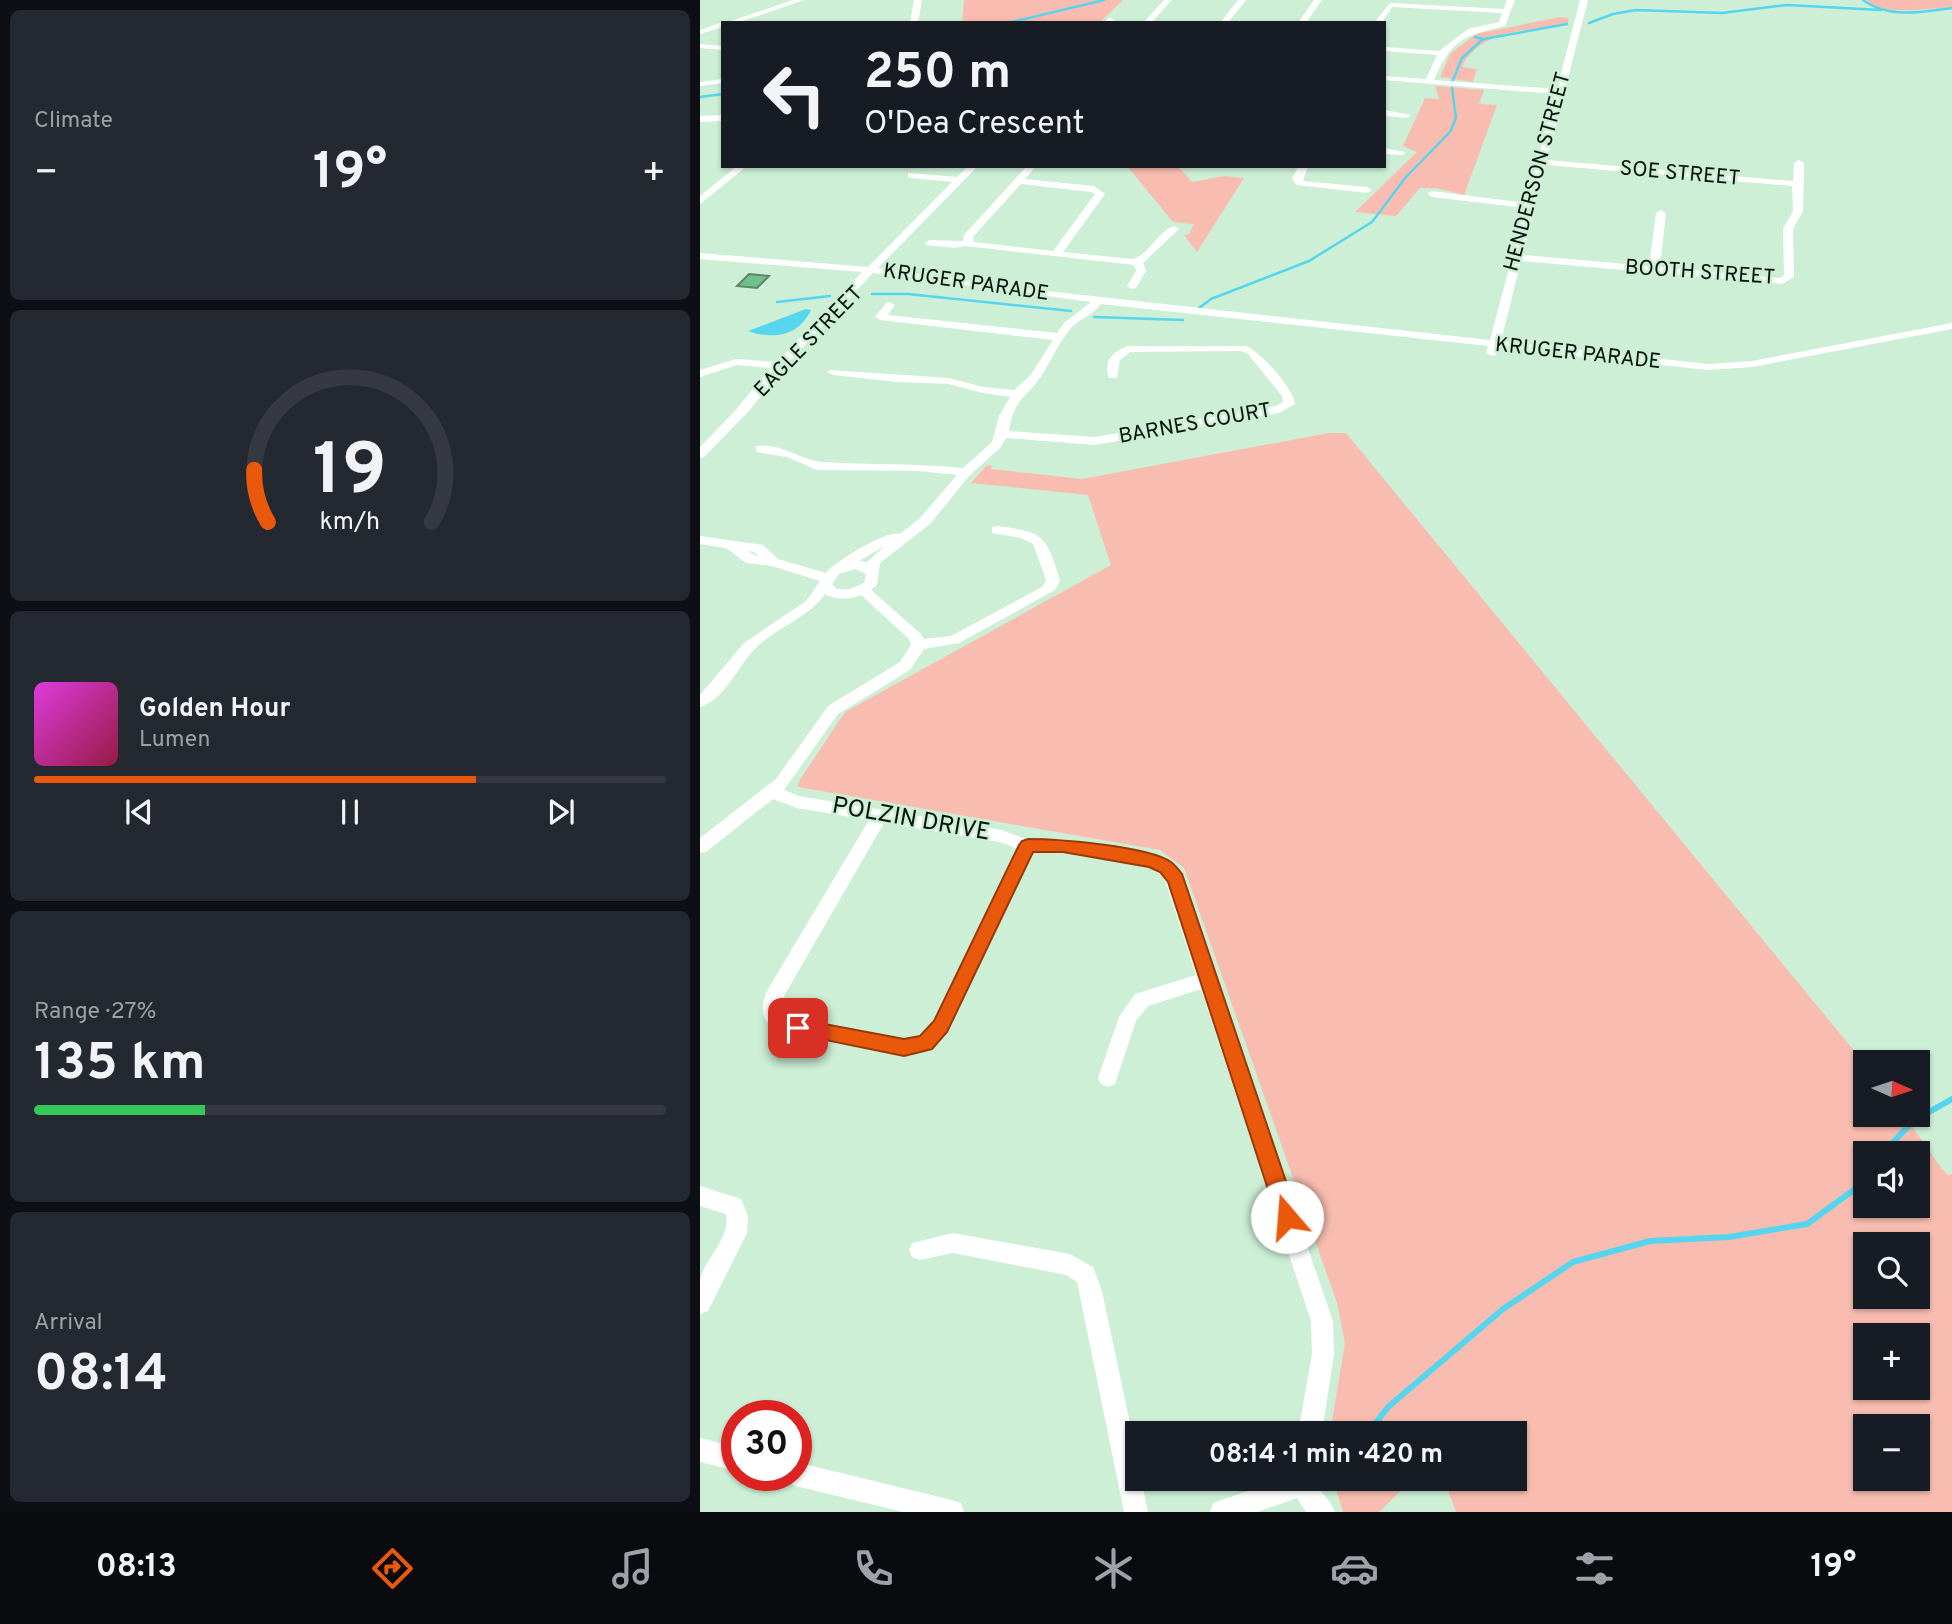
<!DOCTYPE html>
<meta charset="utf-8">
<style>
:root{--surface:#171b24;--page:#242831;--text:#f1f3f6;--muted:#9ea1a6;--line:#363941;--accent:#ea580c}
body{margin:0;font-family:Overpass,sans-serif;background:var(--page);color:var(--text);height:100vh;display:flex;flex-direction:column;font-size:26px;white-space:nowrap}
*{box-sizing:border-box;margin:0}
p{font-size:23px;color:var(--muted)}
.icon{flex:none;width:38px;height:38px;fill:none;stroke:currentColor;stroke-width:2;stroke-linecap:round;stroke-linejoin:round}
.map{position:relative;flex:1;overflow:hidden}
.sheet{display:flex;flex-direction:column;gap:10px;padding:10px;background:#0d0f14;width:700px}
.sheet>*{flex:none}
.top-card{position:absolute;left:21px;top:21px;width:665px;height:147px;border-radius:0px;box-shadow:0 2px 5px #0004;background:#171b24;color:var(--text);overflow:hidden}
.needle{width:46px;rotate:93deg}
.tools{position:absolute;left:1153px;top:1050px;display:grid;gap:14px}
.tools a{display:grid;place-items:center;width:77px;height:77px;border-radius:0px;background:var(--surface);box-shadow:0 2px 5px #0004;font-size:35px}
.speed{position:absolute;left:21px;top:1400px;display:flex;gap:14px;font-size:35px;font-weight:700;text-align:center}
.speed>*{display:grid;place-content:center;width:91px;height:91px;border-radius:50%;background:var(--surface);box-shadow:0 2px 5px #0004;line-height:1}
.speed .limit{border:10px solid #d22;background:#fff;color:#111}
.pin{position:absolute;display:grid;place-items:center;width:60px;height:60px;color:#fff;margin:-30px;border-radius:14px;box-shadow:0 4px 10px #0006}
.me{position:absolute;width:77px;margin:-38px;rotate:342deg;stroke-linejoin:round;filter:drop-shadow(0 0 5px #0008)}
.turn{display:flex;align-items:center;gap:24px;height:147px;padding:0 28px;font-size:32px}
.turn .icon{width:91px;height:91px;stroke-width:2.5}
.turn b{display:block;font-size:49px;line-height:60px}
.big{font-size:52px;font-weight:700;line-height:1.1}
.sheet .widget{flex:1;display:flex;flex-direction:column;justify-content:center;gap:10px;min-width:0;padding:0 24px;border-radius:10px;background:var(--page)}
.sheet .dial{align-items:center;gap:0}
.dial svg{height:182px;overflow:visible;fill:none;stroke:var(--line);stroke-width:7;stroke-linecap:round;text-anchor:middle}
.dial text{fill:var(--text);stroke:none}
.song{display:flex;align-items:center;gap:21px}
.cover{width:84px;height:84px;border-radius:10px;background:linear-gradient(135deg,hsl(300 70% 55%),hsl(340 70% 35%))}
.played{height:7px;border-radius:4px;background:linear-gradient(90deg,var(--accent) 70%,var(--line) 70%)}
.keys{display:flex;justify-content:space-around;direction:ltr}
.heat{display:flex;justify-content:space-between;align-items:center;font-size:38px;direction:ltr}
.charge{height:10px;border-radius:5px;background:linear-gradient(90deg,#34c759 27%,var(--line) 0)}
.trip{position:absolute;left:425px;top:1421px;width:402px;height:70px;border-radius:0px;background:var(--surface);box-shadow:0 2px 5px #0004;font-weight:700;line-height:70px;text-align:center}
.tabs{display:flex;height:112px;justify-content:space-around;align-items:center;background:#090b0e;color:var(--muted)}
.tabs .icon{width:49px;height:49px}
.tabs .current{color:var(--accent)}
.tabs b{font-size:32px;color:var(--text)}
main{display:flex;flex:1;min-height:0}
.map>svg:first-child{display:block}
</style>
<main>
<section class="sheet">
<div class="widget"><p>Climate</p>
<div class="heat"><a>−</a><b class="big">19°</b><a>+</a></div>
</div>
<div class="widget dial"><svg viewBox="0 0 100 80">
<path d="M14 69A42 42 0 1 1 86 69"/>
<path d="M14 69A42 42 0 0 1 8 46" stroke="#ea580c"/>
<text x="50" y="56" font-size="32" font-weight="700">19</text>
<text x="50" y="72" font-size="11">km/h</text>
</svg></div>
<div class="widget">
<div class="song"><i class="cover"></i><div><b>Golden Hour</b><p>Lumen</p></div></div>
<div class="played"></div>
<div class="keys"><svg class="icon" aria-label="previous" viewBox="0 0 24 24"><path d="M18 5L8 12l10 7zM5 5v14"/></svg><svg class="icon" aria-label="pause" viewBox="0 0 24 24"><path d="M8 5v14M16 5v14"/></svg><svg class="icon" aria-label="next" viewBox="0 0 24 24"><path d="M6 5l10 7-10 7zM19 5v14"/></svg></div>
</div>
<div class="widget"><p>Range · 27%</p><b class="big">135 km</b><div class="charge"></div></div>
<div class="widget"><p>Arrival</p><b class="big">08:14</b></div>
</section>
<div class="map">
<svg width="1252" height="1512" viewBox="0 0 1252 1512">
<rect width="100%" height="100%" fill="#ccefd5"/>
<!-- green -->
<path fill="#f8bdb0" fill-rule="evenodd" d="M264 0H423L399 23H262Z
M1167 0H1252V7C1233 8 1179 17 1167 0Z
M860 17 869 18 867 25C830 30 780 29 762 67L777 69 773 82 740 77 750 54 776 34Z
M735 86 784 90 779 104 797 105 764 195 736 188H720L696 216 655 212 717 152 703 146 725 98 739 99Z
M427 166H478L492 182 524 176 544 178 497 252 484 235 489 234 494 224 473 222Z
M629 433H646L1165 1064 1166 1115H1204L1242 1169 1248 1175 1252 1174V1512H756L744 1479H816V1433H630L645 1343 637 1303 484 868 460 850 98 787 99 781 145 712 411 565 388 495 271 483 287 465 292 466 291 469 382 479ZM1166 1153H1218V1206H1166ZM1166 1244H1218V1297H1166ZM1166 1335H1218V1388H1166ZM1218 1426V1479H1166V1426Z
M633 1479H713L679 1512H643Z"/>
<!-- water -->
<path fill="#56d5ee" d="M106 309 111 310C99 336 73 340 48 331Z"/>
<g fill="none" stroke-linecap="round" stroke-linejoin="round">
<!-- stream-far1 -->
<path stroke="#56d5ee" stroke-width="2.5" d="M1163 0C1188 19 1223 12 1252 8
M308 23 404 0
M889 23 913 14 936 10 1022 13 1087 5 1181 10
M775 37 784 39 867 24
M753 80 762 58 783 39
M0 97 23 94
M172 294H208L371 311
M77 302 130 296
M499 308 511 299 609 261 672 222 706 177 750 132 756 118 752 88
M394 317 483 320"/>
<!-- stream -->
<path stroke="#56d5ee" stroke-width="6" d="M1183 1153 1213 1121 1252 1099
M668 1433 688 1407 803 1309 873 1262 950 1241 1029 1237 1107 1224 1166 1181"/>
</g>
<!-- building -->
<path fill="#6ec189" stroke="#63836c" stroke-width="2" d="M49 274 69 276 57 288 37 286Z"/>
<g fill="none" stroke-linecap="round" stroke-linejoin="round">
<!-- minor -->
<path fill="#fff" fill-rule="evenodd" d="M93 0H104L37 23H25Z
M214 0H222L218 23H210Z
M464 0H472L451 23H443Z
M538 0H546L528 23H520Z
M614 0H622L606 23H598Z
M807 0H815L805 26C763 36 752 39 734 80L857 89 880 0H888L847 160 1093 181 1094 163 1099 160 1104 163 1103 211 1093 229 1094 277 1082 284 821 261 801 341 1008 364 1052 361 1252 323V329L1052 367 1008 370 799 348 796 355 792 356 786 353 788 346 401 304C393 315 380 318 371 328 360 341 351 360 342 375 326 399 314 398 309 431L395 437 576 406 583 402 582 396 548 354 541 351 430 352 420 360 417 378H409C403 362 412 351 428 346H546C561 352 593 388 595 404L579 413 395 445 306 438 301 447 270 475 230 524 180 563 177 585 171 590 221 634 224 639 251 636 342 587 346 580 333 544 321 538 292 533V527L297 526C344 532 346 535 360 580L355 590 259 643 224 649 210 670 138 714 84 790 99 796 302 830 329 840 363 839 453 853 477 868 633 1321 634 1354 622 1433H598L612 1354 611 1321 501 989 448 1006 436 1021 415 1084 408 1087 401 1084 398 1078 419 1017 435 994 496 975 464 877 449 866 363 851 333 852 247 1032 232 1050 204 1055 82 1032C60 1024 59 1007 68 989L169 820 97 808 73 799 6 852 0 853V838L76 779 128 706 200 662 211 645 209 639 161 595C151 600 134 600 125 594 107 620 73 628 52 652 36 670 24 700 0 707V695L44 643 106 601 120 581 72 566 46 563 26 548 0 544V536L63 545 78 559 126 573C133 563 187 529 200 534L220 518 257 475 218 471 117 470 87 457 56 452V446C81 442 102 461 123 462 170 465 216 463 263 468L292 442 299 416 310 397 283 393 249 384 197 382 133 375 127 372 129 370 249 378 283 387 314 390 330 376 353 340 180 320 175 317 186 303 190 302 195 305 188 315 357 333 364 323 391 302 173 273 88 363 92 366 90 368 82 369 48 412 4 457 0 458V447L32 414 71 368 37 365 0 377V370L36 359 77 362 162 272 0 259V253L168 267 252 182 211 178 208 177V173L257 177 268 166H278L178 268 320 288 790 340 825 208 732 197 727 194 732 191 826 203 855 94 684 80V76L726 79 737 55 684 51V47L739 51 768 29 799 22 802 13 692 7 682 23H674L690 3 804 9ZM846 165 1092 186 1093 211 1083 229 1084 275 1080 278 960 267 966 213 961 210 956 213 949 266 823 255ZM185 546 167 562 159 561ZM47 551 54 552 59 557ZM155 569 166 574 164 583 150 589H136L132 584 139 574ZM184 823 300 842 318 849 233 1020 220 1037 204 1039 87 1017 81 1012 84 996Z
M408 18H411L415 20 413 23H405Z
M20 23H23V27L0 34V30Z
M0 44 23 46V50L0 48Z
M23 79V83L0 86V82Z
M684 110 711 115 707 118 684 116Z
M23 115V121L0 122V116Z
M684 148 706 152 702 155 684 154Z
M37 166H47L0 204V196Z
M327 166H336L325 179 394 186 405 194 363 252 433 259C451 253 456 233 474 226L479 229 443 263 446 271 436 288 432 289 427 286 436 271 434 265 265 246 255 248 226 245 225 243 230 240 263 241 264 235ZM321 184 391 192 395 194 353 251 274 242 273 237Z
M599 166H608L603 181 667 187 672 190 667 193 596 185 592 178Z
M0 1186 41 1199 48 1216 47 1233 8 1311 0 1314C0 1304 0 1290 0 1280 6 1256 30 1240 26 1214L0 1206Z
M253 1233 370 1254 393 1267 402 1291 438 1461V1479H441L448 1512H424L377 1282 366 1275 253 1253 220 1260 212 1257 209 1250 212 1243Z
M0 1438 37 1447V1471L0 1462Z
M96 1462 252 1500 261 1503 264 1512H203L96 1486 88 1482 85 1475H96Z
M583 1479H614C619 1492 630 1499 635 1512H606L597 1498 557 1512H510L513 1503Z"/>
</g>
<!-- route -->
<path fill="#ea580c" stroke="#983908" stroke-width="2" d="M328 839C358 839 448 846 471 862 475 865 479 870 482 874L598 1217 595 1224 587 1227 580 1224 577 1217 468 882 460 872 449 867 363 852H333L247 1032 232 1049 204 1056 91 1033 89 1028 91 1022 98 1019 204 1039 220 1036 234 1021 319 845 322 841Z"/>
<g text-anchor="middle" dominant-baseline="central" stroke-width="5" stroke-linejoin="round" paint-order="stroke">
<!-- far-street labels -->
<g font-size="21" fill="#061109" stroke="#ccefd5">
<text transform="translate(838 172) rotate(-75)">HENDERSON STREET</text>
<text transform="translate(980 174) rotate(5)">SOE STREET</text>
<text transform="translate(1000 273) rotate(4)">BOOTH STREET</text>
<text transform="translate(266 283) rotate(8)">KRUGER PARADE</text>
<text transform="translate(109 342) rotate(-46)">EAGLE STREET</text>
<text transform="translate(878 354) rotate(6)">KRUGER PARADE</text>
<text transform="translate(495 424) rotate(-10)">BARNES COURT</text>
</g>
<!-- street labels -->
<g font-size="24" fill="#061109" stroke="#ccefd5">
<text transform="translate(211 820) rotate(10)">POLZIN DRIVE</text>
</g>
</g>
</svg>
<div class="tools">
<a><svg class="needle" viewBox="-14 -14 28 28"><path d="M0-13l5 13h-10z" fill="#e53935"/><path d="M0 13l5-13h-10z" fill="#9ea1a6"/></svg></a>
<a><svg class="icon" aria-label="sound" viewBox="0 0 24 24"><path d="M4 9h4l5-4v14l-5-4H4zM17 9q2 3 0 6"/></svg></a>
<a><svg class="icon" aria-label="search" viewBox="0 0 24 24"><circle cx="10" cy="10" r="6"/><path d="M15 15l6 6"/></svg></a>
<a>+</a>
<a>−</a>
</div>
<div class="speed"><div class="limit">30</div></div>
<div class="pin" style="left:98px;top:1028px;background:#d93025"><svg class="icon" aria-label="arrive" viewBox="0 0 24 24"><path d="M6 21V4h12l-3 4 3 4H6"/></svg></div>
<svg class="me" style="left:587px;top:1217px" viewBox="-20 -20 40 40"><circle r="19" fill="#fff"/><path d="M0-13L10 11 0 6-10 11z" fill="#ea580c"/></svg>
<div class="trip">08:14 · 1 min · 420 m</div>
<div class="top-card">
<div class="turn"><svg class="icon" aria-label="left" viewBox="0 0 24 24"><path d="M17 20v-9H6M10 6l-5 5 5 5"/></svg><div><b>250 m</b>O'Dea Crescent</div></div>
</div>
</div>
</main>
<nav class="tabs">
<b>08:13</b>
<svg class="icon current" aria-label="directions" viewBox="0 0 24 24"><path d="M12 3l9 9-9 9-9-9zM9 14v-3h6M13 9l2 2-2 2"/></svg>
<svg class="icon" aria-label="music" viewBox="0 0 24 24"><path d="M9 18V5l10-2v13"/><circle cx="6" cy="18" r="3"/><circle cx="16" cy="16" r="3"/></svg>
<svg class="icon" aria-label="phone" viewBox="0 0 24 24"><path d="M5 4h4l2 5-3 2q2 4 5 5l2-3 5 2v4C11 20 4 13 5 4z"/></svg>
<svg class="icon" aria-label="climate" viewBox="0 0 24 24"><path d="M12 3v18M4 7l16 10M4 17L20 7"/></svg>
<svg class="icon" aria-label="car" viewBox="0 0 24 24"><path d="M5 17H2v-5l4-1 3-4h7l3 4 3 1v5h-3M9 17h6M6 11h13"/><circle cx="7" cy="17" r="2"/><circle cx="17" cy="17" r="2"/></svg>
<svg class="icon" aria-label="filters" viewBox="0 0 24 24"><path d="M4 7h16M4 17h16"/><circle cx="9" cy="7" r="2"/><circle cx="15" cy="17" r="2"/></svg>
<b>19°</b>
</nav>
